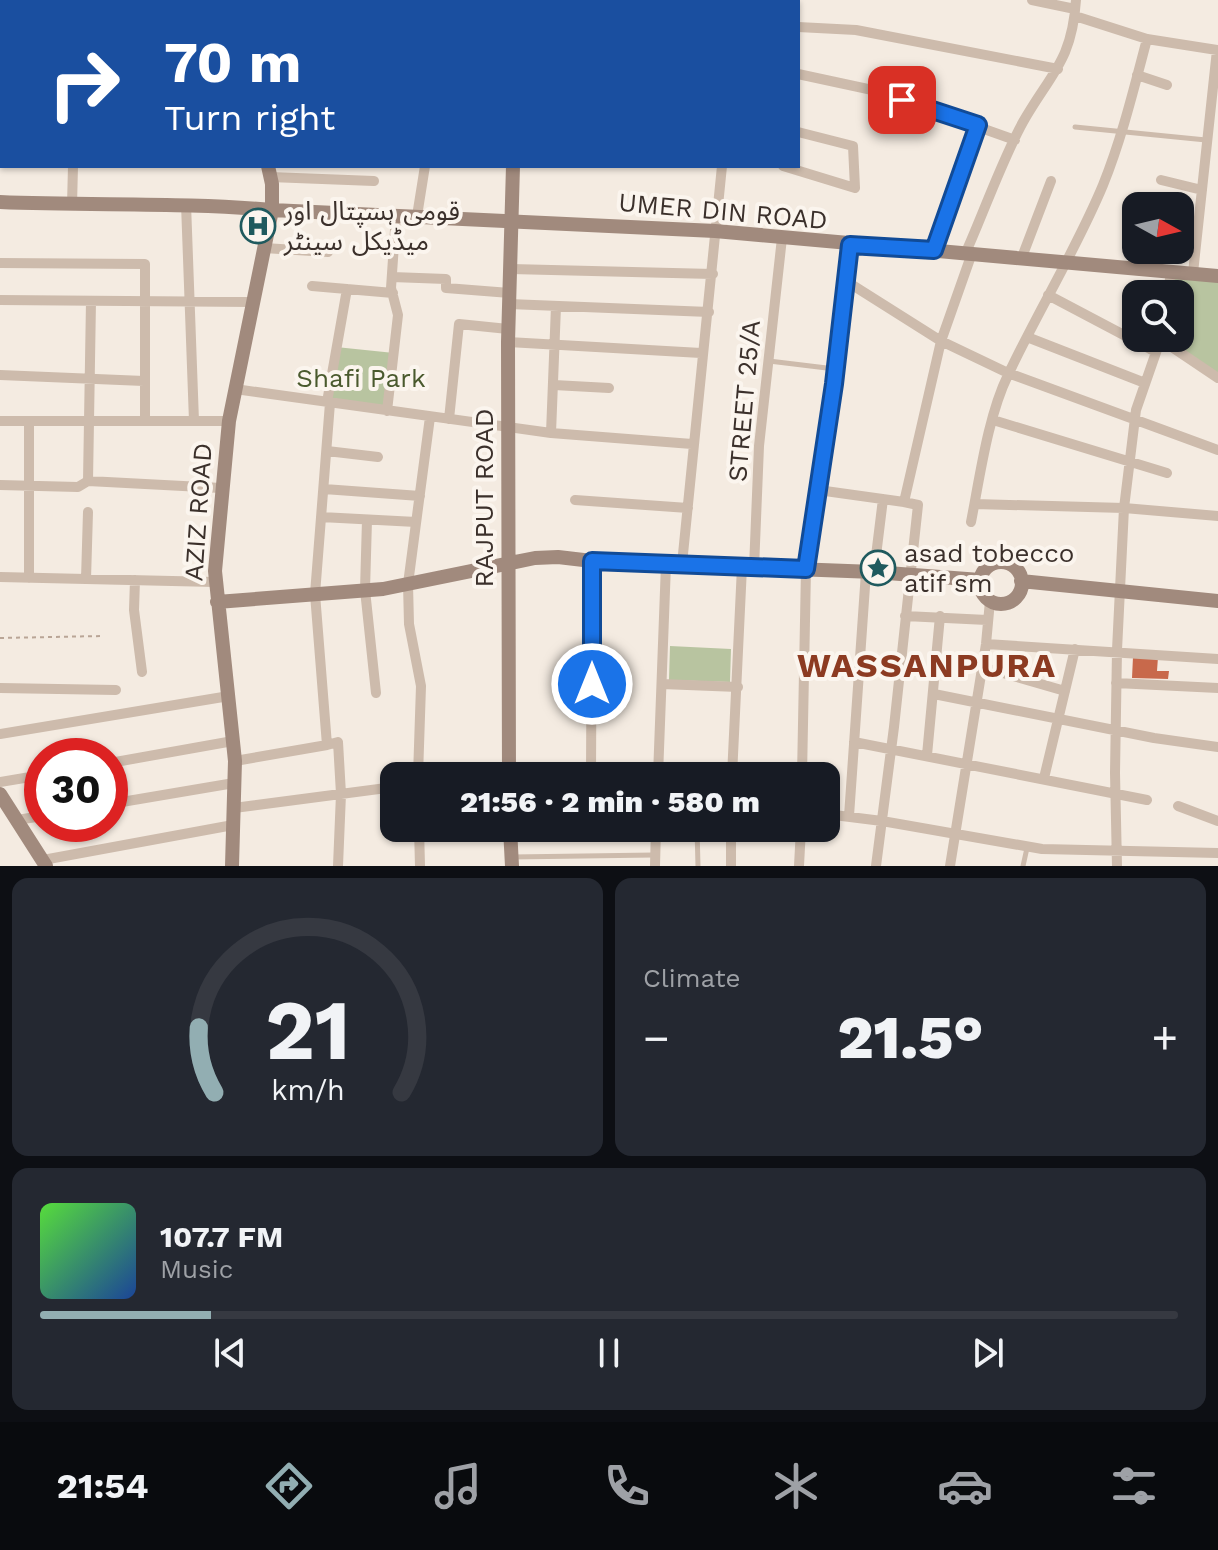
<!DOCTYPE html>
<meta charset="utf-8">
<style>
:root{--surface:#171b24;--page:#242831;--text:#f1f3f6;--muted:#9ea1a6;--line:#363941;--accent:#92aeb2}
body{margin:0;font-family:"Work Sans","Noto Sans Arabic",sans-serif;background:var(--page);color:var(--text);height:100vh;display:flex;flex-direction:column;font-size:30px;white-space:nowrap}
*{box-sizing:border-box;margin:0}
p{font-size:26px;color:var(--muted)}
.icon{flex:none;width:44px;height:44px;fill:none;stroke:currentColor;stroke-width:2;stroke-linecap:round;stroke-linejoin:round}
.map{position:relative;height:866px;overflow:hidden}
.side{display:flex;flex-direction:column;gap:12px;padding:12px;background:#0d0f14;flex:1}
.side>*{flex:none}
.guide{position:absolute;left:0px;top:0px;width:800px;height:168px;box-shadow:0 2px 6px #0004;background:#1a4fa0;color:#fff;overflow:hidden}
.needle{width:52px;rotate:98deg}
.fabs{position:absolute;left:1122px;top:192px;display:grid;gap:16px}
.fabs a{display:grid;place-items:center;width:72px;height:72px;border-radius:16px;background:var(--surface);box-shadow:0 2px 6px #0004;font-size:40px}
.speed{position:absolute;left:24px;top:738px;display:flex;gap:16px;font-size:40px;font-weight:700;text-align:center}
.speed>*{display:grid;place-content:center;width:104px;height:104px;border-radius:50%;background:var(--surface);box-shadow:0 2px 6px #0004;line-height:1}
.speed .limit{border:12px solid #d22;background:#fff;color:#111}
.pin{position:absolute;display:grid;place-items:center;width:68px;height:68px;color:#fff;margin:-34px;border-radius:16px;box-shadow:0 4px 12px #0006}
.me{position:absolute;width:88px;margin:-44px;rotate:0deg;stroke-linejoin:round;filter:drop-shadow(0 0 6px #0008)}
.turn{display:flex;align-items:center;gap:28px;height:168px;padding:0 32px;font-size:36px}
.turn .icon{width:104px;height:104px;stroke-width:2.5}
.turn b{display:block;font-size:56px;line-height:68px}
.big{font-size:60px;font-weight:800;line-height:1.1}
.side .card{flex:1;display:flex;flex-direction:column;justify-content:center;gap:12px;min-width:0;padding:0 28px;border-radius:16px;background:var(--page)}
.side .dial{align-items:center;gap:0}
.dial svg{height:208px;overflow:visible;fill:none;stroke:var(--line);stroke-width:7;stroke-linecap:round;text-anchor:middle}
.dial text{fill:var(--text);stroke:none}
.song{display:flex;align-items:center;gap:24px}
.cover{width:96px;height:96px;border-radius:12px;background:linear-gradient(135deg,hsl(110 70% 55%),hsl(220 70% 35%))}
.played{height:8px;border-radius:4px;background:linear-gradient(90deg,var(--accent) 15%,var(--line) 15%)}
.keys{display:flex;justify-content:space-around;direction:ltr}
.heat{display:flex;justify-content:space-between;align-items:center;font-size:44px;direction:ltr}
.side .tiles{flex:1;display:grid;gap:12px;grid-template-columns:1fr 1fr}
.card:last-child{grid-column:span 2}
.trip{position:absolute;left:380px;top:762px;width:460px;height:80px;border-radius:16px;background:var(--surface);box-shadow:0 2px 6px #0004;font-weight:800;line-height:80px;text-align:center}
.menu{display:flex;height:128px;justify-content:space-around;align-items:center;background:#090b0e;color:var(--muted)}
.menu .icon{width:56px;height:56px}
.menu .on{color:var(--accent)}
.menu b{font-size:36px;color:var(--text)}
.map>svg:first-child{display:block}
</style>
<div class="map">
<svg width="1218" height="866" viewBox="0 0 1218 866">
<rect width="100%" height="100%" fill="#f4ebe1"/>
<!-- green -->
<path fill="#b8c4a0" d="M1171 271 1218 277V378L1161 338H1180V294H1168Z
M336 347 394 353 387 411 327 402Z
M670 646 731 649 730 682 669 680Z"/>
<!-- building -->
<path fill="#c8694b" d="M1133 657H1158L1157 671H1169L1168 679 1132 678Z"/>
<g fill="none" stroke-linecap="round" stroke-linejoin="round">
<!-- path -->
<path stroke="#b9a596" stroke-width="2" stroke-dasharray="4 4" stroke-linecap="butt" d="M0 638 103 636"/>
<!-- lane -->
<path stroke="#cdbbac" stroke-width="5" d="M1075 127 1206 140
M769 361 835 369
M697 828 698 866
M512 857 654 855
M1023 866 1027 848"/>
<!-- street -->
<path stroke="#cdbbac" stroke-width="10" d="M415 0 435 2
M1032 0 1075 9
M78 2V0
M279 2V0
M341 2V0
M385 2V0
M555 2 556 0
M638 2V0
M683 2V0
M1075 16 1147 39 1217 50 1193 273
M798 27 856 30 1058 69
M798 74 877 91 1015 140
M1137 75 1167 85
M783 166 855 188 853 146 798 132
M270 177 374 181
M1161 180 1202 190
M186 204 194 421
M72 205 73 166
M417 216 425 166
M264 248 328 252
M934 250 978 125
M966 252C984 212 1002 160 1023 122 1051 73 1072 61 1076 0
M1022 257 1051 181
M0 263 145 264V421H0
M511 269 713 274
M392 277 446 279V288L510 293
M846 281 941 341 1008 373 1218 450
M312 286 393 293
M1168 294 1171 271
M1048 295 1156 352
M0 300 253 302
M509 304 709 312
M1027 337 1145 383
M1160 339 1218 378
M508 342 701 353
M0 375 144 381
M554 385 609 388
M235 389 551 433 692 444
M327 402 347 289
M330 403 315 594 327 745 338 742 341 794 338 866
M387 411 398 315 391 288 396 215
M449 419 459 324 508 329
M993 420 1167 473
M145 421H229
M551 433 556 306
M327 451 378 457
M88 481 221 488
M0 485 78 487 88 481 91 301
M324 489 420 496
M818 490 904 502
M575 500 688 508
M975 504 1124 508 1218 516
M321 517 416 522
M367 520 365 590 376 693
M971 522C980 476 988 416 1008 375 1038 311 1076 250 1103 185 1122 138 1134 88 1147 39
M682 564C696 431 708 299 722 166
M754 568 759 446 782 238
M874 572 883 499
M0 577 215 582
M29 578V421
M86 579 88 512
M135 580 134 610 142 672
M905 616 987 620
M986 644 1218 659
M982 667 1065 691
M1116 683 1218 688
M662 684 738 687
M0 688 116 690
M934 694 1154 738 1218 747
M0 734 229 696
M854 742 1147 800
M927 755 940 616
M235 761 327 745
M110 763 233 741
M418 776 421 686 409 624 408 584 430 417
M591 776 592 561
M658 776 666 564
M732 776 742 567
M802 776 806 569 834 384 850 245
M1044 778 1075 649
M0 782 42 775
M110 804 234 783
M1178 806 1218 821
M234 808 394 787
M826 814 882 821 1042 849 1218 853
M849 816 866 572
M17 820 42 816
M419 828 420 866
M731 828V866
M43 860 233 825
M655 866 656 828
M799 866 801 828
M876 866 894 727 918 505 904 502 941 341 972 253
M950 866 986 644 990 601
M1117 866 1115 773 1117 650 1124 508 1136 410 1161 338"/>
<!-- secondary -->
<path stroke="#a18a7d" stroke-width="14" d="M237 0V2
M501 2V0
M0 202C91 206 182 202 272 210L715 231 1218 276
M980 583a21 21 0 1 1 42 0a21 21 0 1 1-42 0Z
M1021 581 1218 601
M217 602 383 589 535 558 558 557 592 561 874 572 980 580
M509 776 508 342 513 166
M0 794 46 866
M510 828 512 866
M232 866 235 761 215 571 229 421 272 210V184L268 166"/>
</g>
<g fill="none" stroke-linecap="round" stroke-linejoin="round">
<!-- route casing -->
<g stroke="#114b97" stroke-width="20">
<path id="route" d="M592 684V561L806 569 834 384 850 245 934 250 978 125 902 100"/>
</g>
<!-- route -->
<use href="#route" stroke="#1a73e8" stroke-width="14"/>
</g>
<!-- icons -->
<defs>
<g id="hospital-ring" transform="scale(1.8)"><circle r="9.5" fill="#fbf5ee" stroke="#1f5a5e" stroke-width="1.5"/><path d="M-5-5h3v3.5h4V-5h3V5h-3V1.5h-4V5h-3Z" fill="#1f5a5e"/></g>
<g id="sight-ring" transform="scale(1.8)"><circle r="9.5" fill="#fbf5ee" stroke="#1f5a5e" stroke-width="1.5"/><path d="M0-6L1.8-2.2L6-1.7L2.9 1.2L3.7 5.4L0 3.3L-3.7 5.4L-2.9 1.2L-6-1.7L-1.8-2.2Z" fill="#1f5a5e"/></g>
</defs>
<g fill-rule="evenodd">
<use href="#hospital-ring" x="258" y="226"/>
<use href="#sight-ring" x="878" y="568"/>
</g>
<g text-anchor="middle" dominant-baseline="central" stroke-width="8" stroke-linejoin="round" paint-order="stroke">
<!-- poi labels -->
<g font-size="26" fill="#3b302b" stroke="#fbf5ee" text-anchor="start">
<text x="284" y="211">قومی ہسپتال اور<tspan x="284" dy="30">میڈیکل سینٹر</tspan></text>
<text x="904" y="553">asad tobecco<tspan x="904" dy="30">atif sm</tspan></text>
</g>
<!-- street labels -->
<g font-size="26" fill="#3b302b" stroke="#fbf5ee">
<text transform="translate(723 211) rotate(5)">UMER DIN ROAD</text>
<text transform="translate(744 401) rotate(-85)">STREET 25/A</text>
<text transform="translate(484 498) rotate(-90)">RAJPUT ROAD</text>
<text transform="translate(198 512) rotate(-86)">AZIZ ROAD</text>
</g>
<!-- park labels -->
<g font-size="26" fill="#4a5a2e" stroke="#fbf5ee">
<text x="361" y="378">Shafi Park</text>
</g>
<!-- district labels -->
<g font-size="34" font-weight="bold" letter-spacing="2" fill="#8c3b22" stroke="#fbf5ee">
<text x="927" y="665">WASSANPURA</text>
</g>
</g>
</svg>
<div class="fabs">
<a><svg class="needle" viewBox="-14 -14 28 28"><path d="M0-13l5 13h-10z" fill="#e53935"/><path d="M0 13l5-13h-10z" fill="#9ea1a6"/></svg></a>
<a><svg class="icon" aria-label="search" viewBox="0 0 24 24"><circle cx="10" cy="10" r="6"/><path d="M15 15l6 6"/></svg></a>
</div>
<div class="speed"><div class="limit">30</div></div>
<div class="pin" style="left:902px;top:100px;background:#d93025"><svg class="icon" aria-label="arrive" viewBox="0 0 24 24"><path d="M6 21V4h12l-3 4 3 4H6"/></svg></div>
<svg class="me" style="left:592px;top:684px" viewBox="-20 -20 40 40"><circle r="17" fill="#1a73e8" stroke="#fff" stroke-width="3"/><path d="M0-11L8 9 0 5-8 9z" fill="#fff"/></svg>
<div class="trip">21:56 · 2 min · 580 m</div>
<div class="guide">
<div class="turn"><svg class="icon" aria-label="right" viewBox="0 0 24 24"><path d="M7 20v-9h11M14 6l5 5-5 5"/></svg><div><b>70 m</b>Turn right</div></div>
</div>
</div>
<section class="side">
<div class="tiles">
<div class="card dial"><svg viewBox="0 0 100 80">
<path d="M14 69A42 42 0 1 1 86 69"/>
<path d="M14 69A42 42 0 0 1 8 44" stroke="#92aeb2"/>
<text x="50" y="56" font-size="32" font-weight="700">21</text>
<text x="50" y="72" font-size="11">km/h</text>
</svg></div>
<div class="card"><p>Climate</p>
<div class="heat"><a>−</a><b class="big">21.5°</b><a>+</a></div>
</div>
<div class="card">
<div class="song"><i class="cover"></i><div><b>107.7 FM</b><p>Music</p></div></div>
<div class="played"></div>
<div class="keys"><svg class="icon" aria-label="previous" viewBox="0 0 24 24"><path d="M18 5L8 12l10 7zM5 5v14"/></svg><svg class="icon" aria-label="pause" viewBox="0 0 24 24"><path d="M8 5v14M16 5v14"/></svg><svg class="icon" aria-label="next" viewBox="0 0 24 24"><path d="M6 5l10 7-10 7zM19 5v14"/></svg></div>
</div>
</div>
</section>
<nav class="menu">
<b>21:54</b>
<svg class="icon on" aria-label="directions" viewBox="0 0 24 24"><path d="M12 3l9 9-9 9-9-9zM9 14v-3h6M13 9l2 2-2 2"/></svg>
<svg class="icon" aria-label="music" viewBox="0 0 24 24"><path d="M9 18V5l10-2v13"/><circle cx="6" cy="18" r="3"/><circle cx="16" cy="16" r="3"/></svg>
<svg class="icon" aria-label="phone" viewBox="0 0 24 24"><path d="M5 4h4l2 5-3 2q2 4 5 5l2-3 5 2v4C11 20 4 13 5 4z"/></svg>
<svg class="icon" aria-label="climate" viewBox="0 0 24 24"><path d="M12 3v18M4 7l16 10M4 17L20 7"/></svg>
<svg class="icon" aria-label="car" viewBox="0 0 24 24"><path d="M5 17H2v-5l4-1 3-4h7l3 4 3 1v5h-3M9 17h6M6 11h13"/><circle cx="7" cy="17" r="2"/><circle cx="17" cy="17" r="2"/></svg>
<svg class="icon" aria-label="filters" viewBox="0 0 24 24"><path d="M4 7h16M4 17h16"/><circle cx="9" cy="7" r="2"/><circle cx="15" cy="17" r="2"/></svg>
</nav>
